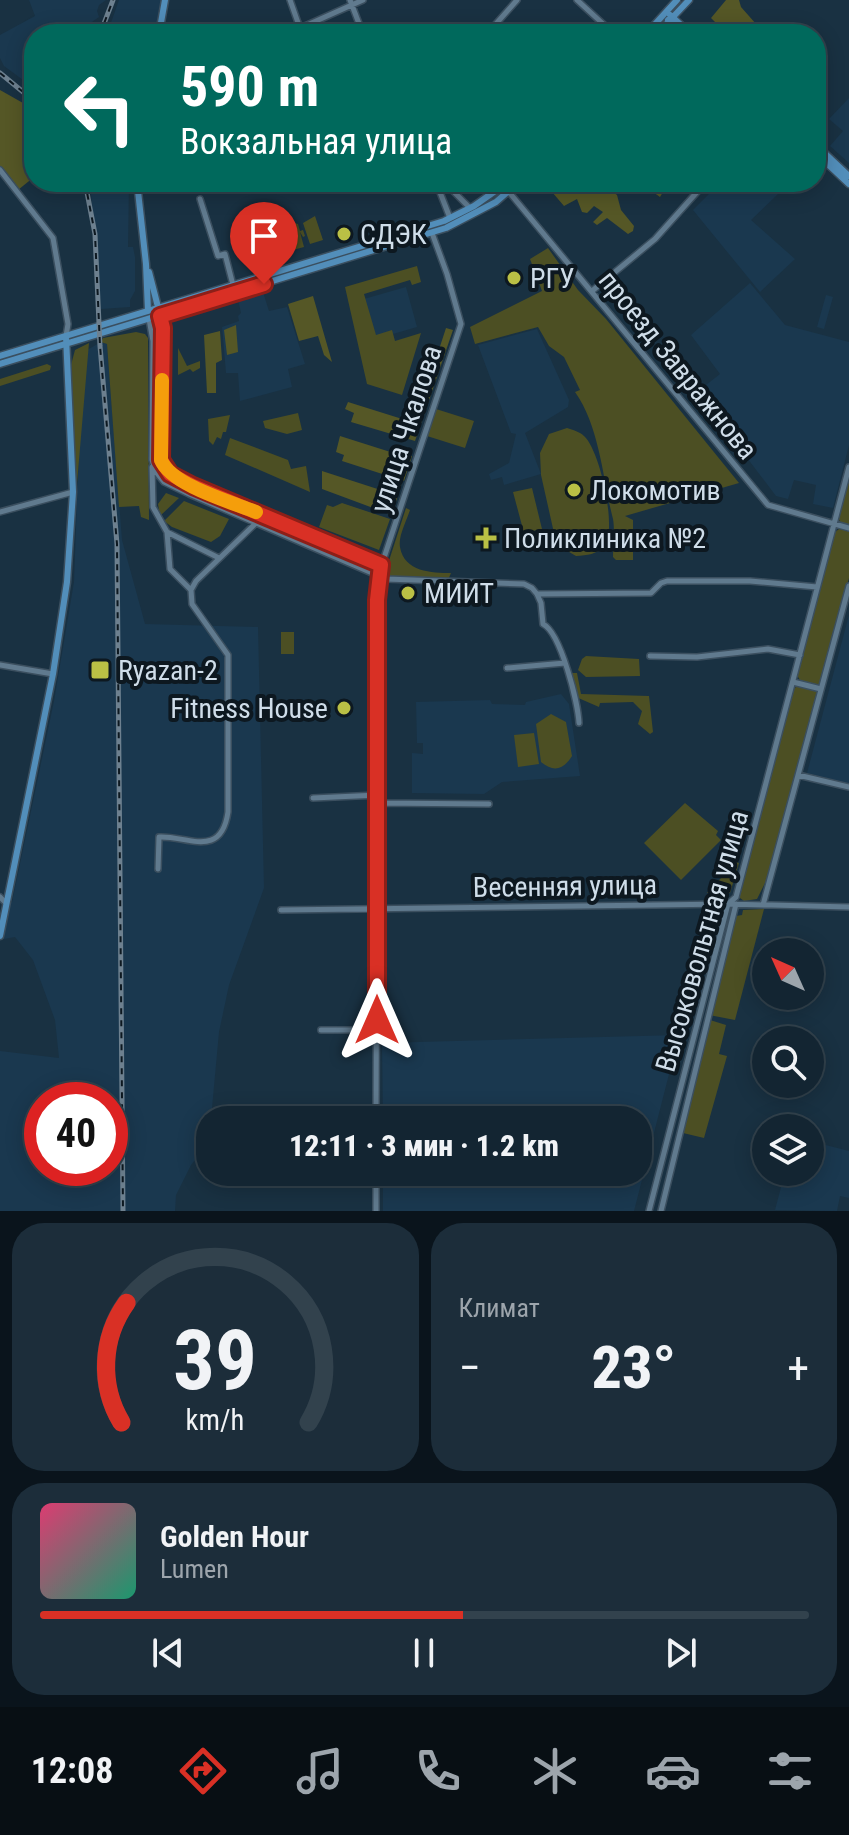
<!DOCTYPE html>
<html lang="ru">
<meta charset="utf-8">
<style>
:root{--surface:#132532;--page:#1c2d3a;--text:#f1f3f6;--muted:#9da5ac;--line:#32424d;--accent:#d93025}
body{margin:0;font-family:"Roboto Condensed",sans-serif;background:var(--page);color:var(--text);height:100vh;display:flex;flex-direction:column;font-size:30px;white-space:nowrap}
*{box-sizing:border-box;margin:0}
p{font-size:26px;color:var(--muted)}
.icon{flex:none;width:44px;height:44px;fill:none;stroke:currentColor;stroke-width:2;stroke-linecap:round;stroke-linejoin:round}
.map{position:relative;height:1211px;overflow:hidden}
.details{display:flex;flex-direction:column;gap:12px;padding:12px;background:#0a141c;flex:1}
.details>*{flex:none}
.hud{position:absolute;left:24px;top:24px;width:802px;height:168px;border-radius:32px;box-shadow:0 4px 20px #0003,0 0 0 2px var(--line);background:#00695c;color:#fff;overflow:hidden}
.needle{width:52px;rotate:315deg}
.tools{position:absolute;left:752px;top:938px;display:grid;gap:16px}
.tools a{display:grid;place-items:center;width:72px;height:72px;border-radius:50%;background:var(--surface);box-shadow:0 4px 20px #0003,0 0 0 2px var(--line);font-size:40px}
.speed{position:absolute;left:24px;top:1082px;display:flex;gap:16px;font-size:40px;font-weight:700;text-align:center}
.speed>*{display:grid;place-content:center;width:104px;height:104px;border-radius:50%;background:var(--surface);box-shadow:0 4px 20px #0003,0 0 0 2px var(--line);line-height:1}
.speed .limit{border:12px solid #d22;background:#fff;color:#111}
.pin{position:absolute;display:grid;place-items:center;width:68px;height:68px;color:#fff;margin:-82px -34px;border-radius:50% 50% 50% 0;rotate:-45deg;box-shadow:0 0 8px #0007}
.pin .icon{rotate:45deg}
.me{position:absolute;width:88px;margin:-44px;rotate:0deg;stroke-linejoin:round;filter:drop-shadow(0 0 6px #0008)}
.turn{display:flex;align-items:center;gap:28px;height:168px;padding:0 24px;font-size:36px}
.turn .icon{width:104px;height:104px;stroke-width:2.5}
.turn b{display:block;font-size:56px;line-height:68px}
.big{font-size:60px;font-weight:800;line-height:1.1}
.details .widget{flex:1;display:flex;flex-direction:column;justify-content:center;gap:12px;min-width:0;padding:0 28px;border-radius:32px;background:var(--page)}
.details .dial{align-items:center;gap:0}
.dial svg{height:208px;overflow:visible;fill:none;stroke:var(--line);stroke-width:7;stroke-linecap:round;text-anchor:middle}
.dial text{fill:var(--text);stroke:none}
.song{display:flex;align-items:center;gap:24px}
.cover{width:96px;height:96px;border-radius:12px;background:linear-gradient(135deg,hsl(340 70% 55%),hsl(160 70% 35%))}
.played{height:8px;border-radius:4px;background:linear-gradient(90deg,var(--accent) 55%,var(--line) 55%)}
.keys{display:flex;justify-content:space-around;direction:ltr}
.heat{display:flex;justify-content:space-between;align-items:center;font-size:44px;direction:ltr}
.details .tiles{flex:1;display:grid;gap:12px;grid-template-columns:1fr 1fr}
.widget:last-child{grid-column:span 2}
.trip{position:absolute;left:196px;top:1106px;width:456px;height:80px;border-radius:32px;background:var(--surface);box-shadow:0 4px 20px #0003,0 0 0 2px var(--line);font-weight:800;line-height:80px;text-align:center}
.tab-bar{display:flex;height:128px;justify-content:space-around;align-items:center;background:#080f14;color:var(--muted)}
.tab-bar .icon{width:56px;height:56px}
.tab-bar .current{color:var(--accent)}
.tab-bar b{font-size:36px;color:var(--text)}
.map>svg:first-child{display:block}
</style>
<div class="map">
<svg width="849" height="1211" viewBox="0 0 849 1211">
<rect width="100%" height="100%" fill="#193142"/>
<!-- built -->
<path fill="#1a384f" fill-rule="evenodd" d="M29 0H106L99 5 97 11 99 17 86 26 91 34H34V88L4 66 0 58V35L35 16Z
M119 0H161L155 34H107Z
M849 98V163L830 146 843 131 829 119Z
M90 182H129L128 247H133L135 257V291L130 300V307L101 309Z
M721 182H767L779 193 751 220 795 259 760 292 693 210Z
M750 283 785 325 849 342V445L833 508 813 504 816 485 794 480 788 499 776 496 697 392 720 374 691 335Z
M406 287 417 327 362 343 350 303Z
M263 292 269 311 287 307 305 364 288 369 292 387 240 401 238 373H226L222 327 239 321 238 316 241 313 238 299Z
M826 295 833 297 824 329 817 327Z
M537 329 569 400 568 407 525 433 541 474 504 485 502 477 491 480 489 474 509 463 516 434 511 433 478 345Z
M101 342 107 344 122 540 145 624 258 627 264 888 229 985 219 1032 212 1108 222 1111 224 1120H210V1141L191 1165 176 1195 175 1211H0V1051L59 1058 55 1020 33 960 15 937 4 939 9 903 12 902 54 701 74 582 79 447 87 350ZM42 1100H110V1168H42Z
M849 615V784L807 773Z
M561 694 569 704 580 776 502 782 484 794 412 793V753L423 754V743H417L416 702 490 700 492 704 525 705 526 702Z
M679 1035 634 1211H383V1172H638V1120H383L382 1043Z
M810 1141 849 1151V1198L840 1196 837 1211 775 1210 785 1172H810Z"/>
<!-- green -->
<path fill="#4c4f23" d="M315 216 323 240 310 244 303 223Z
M294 223 298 224 300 231 303 230 305 236 303 237 300 232 304 247 289 251 282 226Z
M548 248 578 290 606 319 739 483 625 516 633 520V560H616L613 557C613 545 615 530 613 519 603 481 600 427 575 392L580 390 564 357 549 346 538 327 475 344 470 327 542 291 530 259Z
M417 266 421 282 412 285 410 280 364 294 376 335 392 330 395 341 421 333 402 395 367 384 345 287Z
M136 332 145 334 148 338 149 520 141 517 139 506 119 507 107 344 101 342 103 338Z
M89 343 76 495 71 365 75 350Z
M178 348 187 366 200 361V368L193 372 190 369 178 375Z
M47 364 51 366 50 370 0 386V379Z
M436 409 474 421 465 448 427 436Z
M298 413 302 430 287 434 265 428 263 421Z
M230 415 226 432H223L221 439 217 437 213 445 209 441 208 419Z
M567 428C573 430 580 432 584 436 600 450 617 528 605 545 597 555 587 555 576 556L564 549 554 533 541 475 540 453 549 434Z
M230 438 288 460 291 469 306 466 310 492 225 455Z
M849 476V525L841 523 838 518Z
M532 488 542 529 524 533 513 492Z
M166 493 179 498 160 516 158 504Z
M184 501 229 519 220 536 211 542 172 527 164 521Z
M342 503 390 519 379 550 319 527 327 505 333 507Z
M406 508 410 510C407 520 398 536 400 547 404 572 432 573 451 573L448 580 390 579 384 576Z
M839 529 849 531V578L819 687 801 682 797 675 834 533Z
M281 632H294V654H281Z
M586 656 639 659 640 676 586 677 578 670 582 659Z
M569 673H577L581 694 649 696 653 732 650 734 638 724 642 711 633 702 600 703 599 707 576 697Z
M798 685 815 690 819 693 767 879 757 899 744 901 740 898V893L794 689Z
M551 714 566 722 572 756C564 769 554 773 541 762L536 724Z
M534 733 539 764 518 767 514 735Z
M685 803 718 831 716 835 721 840 681 880 644 843Z
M736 862 739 863 730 893H707Z
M764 909 735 1020 709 1015 736 916 742 915 743 910Z
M710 1020 726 1025 719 1054 727 1056 704 1138 683 1133Z"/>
<!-- forest -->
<path fill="#555726" d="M726 0H739L741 7 765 34H752L743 25 732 34H727L711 18Z
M0 90 23 103 34 114V177L18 190 0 166Z
M560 182H600L617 195 621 210 634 226 633 231 628 234 607 218 597 225 593 222 603 212 594 206 587 213 582 212 577 199 564 206 552 192Z
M639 182H669L660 197Z
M313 296 332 362 324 355 318 336 299 341 288 304Z
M236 325 238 352 227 355 224 330Z
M446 328 453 330 415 441 351 422 354 413 345 409 348 402 415 423Z
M220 331 222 360 216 363V393H207L204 335Z
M340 436 403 456H412L404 481 342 461 344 455 336 452Z
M322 471 393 494 398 481 402 482 392 515 322 489Z"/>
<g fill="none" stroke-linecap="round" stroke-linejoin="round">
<!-- minor casing -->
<g stroke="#3b4f5f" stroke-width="8">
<path id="minor" d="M290 0 302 34
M350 0 363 34
M577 0 614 34
M287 34 363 0
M487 34 517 0
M0 170 53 238 68 324 66 336
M436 182 450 218
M448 182 454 192 470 208
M504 186 768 505 849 528
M200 199 218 256 225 254 233 285
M592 291 655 239 706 182
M158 307 163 328 161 460 170 474 193 486 381 565
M149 319 153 341 152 460 156 472 164 482 189 494 386 579 524 584 532 588 537 594 651 593 661 583 667 581H750L817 587
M152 467 153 507 167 532 219 558
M0 512 73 492
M167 532 170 569 191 590 196 581 257 522 261 515
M537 594 541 603 543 624C561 633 578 703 579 723
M650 656 697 657 768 649 800 655
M0 665 53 674
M507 668 565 663
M793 682 821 689
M798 775 849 787
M313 798 378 795
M379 803 489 804
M158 869 159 837C186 835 221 860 228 812V655L192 604 191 590
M0 897 6 903
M763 905 849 586
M281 910 728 904 849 907
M321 1030H377
M376 1120 378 576 461 324 447 274 432 233
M376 1211V1172
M649 1211 728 904 736 897 849 467
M661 1211 736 904"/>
</g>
<!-- major casing -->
<g stroke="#3b4f5f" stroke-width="9">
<path id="major" d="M670 15 691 34
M668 20 683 34
M159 34 165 0
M646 34 677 0
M657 34 689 0
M816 145 849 176
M816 153 849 184
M137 182 146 264 148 311
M149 272 158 307
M0 356 444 221 474 206 508 182
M0 364 446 228 496 202 519 182
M0 936 53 674 67 582 73 492 66 336"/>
</g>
<!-- minor -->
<use href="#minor" stroke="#607a8e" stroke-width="5"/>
<!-- major -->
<use href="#major" stroke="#528eba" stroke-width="6"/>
<!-- rail casing -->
<g stroke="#6d808f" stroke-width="5">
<path id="rail" d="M100 34 113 0
M0 73 34 101
M85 182 95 234 100 346 117 544 123 1211"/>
</g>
<!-- rail -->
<use href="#rail" stroke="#0d1820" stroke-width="2" stroke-dasharray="6" stroke-linecap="butt"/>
</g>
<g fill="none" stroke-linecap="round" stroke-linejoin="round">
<!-- route casing -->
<g stroke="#8d1f18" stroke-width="20">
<path id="route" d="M264 284 160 316 163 328 161 460 170 474 193 486 381 565 377 600V1020"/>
</g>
<!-- route -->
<use href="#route" stroke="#d93025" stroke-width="14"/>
<!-- slow -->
<path stroke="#f59e0b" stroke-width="14" d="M162 380 161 460C171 485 231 502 256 512"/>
</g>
<!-- markers -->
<g fill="#bac045" stroke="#0d1820" stroke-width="3">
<circle cx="344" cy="234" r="8"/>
<circle cx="514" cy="278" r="8"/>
<circle cx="574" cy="490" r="8"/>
<path d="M482 526h8v8h8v8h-8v8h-8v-8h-8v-8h8z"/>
<circle cx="408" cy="593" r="8"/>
<rect x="90" y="660" width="20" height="20" rx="4"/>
<circle cx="344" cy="708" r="8"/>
</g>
<g text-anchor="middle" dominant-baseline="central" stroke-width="8" stroke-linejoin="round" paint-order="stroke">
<!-- poi labels -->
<g font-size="28" fill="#cfdde9" stroke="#0d1820" text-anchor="start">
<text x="360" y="234">СДЭК</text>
<text x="530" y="278">РГУ</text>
<text x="590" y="490">Локомотив</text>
<text x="504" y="538">Поликлиника №2</text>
<text x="424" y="593">МИИТ</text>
<text x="118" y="670">Ryazan-2</text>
<text x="328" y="708" text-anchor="end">Fitness House</text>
</g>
<!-- street labels -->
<g font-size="28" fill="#cfdde9" stroke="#0d1820">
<text transform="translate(678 365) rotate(51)">проезд Завражнова</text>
<text transform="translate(406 429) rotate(-72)">улица Чкалова</text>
<text transform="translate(565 886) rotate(-1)">Весенняя улица</text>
<text transform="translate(702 941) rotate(-74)">Высоковольтная улица</text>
</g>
</g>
</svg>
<div class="tools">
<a><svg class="needle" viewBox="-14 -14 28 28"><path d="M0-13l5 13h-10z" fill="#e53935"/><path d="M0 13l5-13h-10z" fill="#9da5ac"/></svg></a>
<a><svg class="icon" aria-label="search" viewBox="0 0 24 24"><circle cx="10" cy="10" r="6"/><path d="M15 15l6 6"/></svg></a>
<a><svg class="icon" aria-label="layers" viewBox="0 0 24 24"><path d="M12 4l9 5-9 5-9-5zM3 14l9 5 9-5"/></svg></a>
</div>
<div class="speed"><div class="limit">40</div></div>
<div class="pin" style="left:264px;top:284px;background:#d93025"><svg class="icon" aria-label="arrive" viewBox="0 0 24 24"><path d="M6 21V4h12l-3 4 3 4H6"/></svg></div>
<svg class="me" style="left:377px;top:1020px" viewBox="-20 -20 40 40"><path d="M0-17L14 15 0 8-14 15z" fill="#d93025" stroke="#fff" stroke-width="4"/></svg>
<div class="trip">12:11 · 3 мин · 1.2 km</div>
<div class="hud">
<div class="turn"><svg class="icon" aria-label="left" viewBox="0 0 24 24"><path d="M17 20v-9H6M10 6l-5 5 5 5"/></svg><div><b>590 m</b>Вокзальная улица</div></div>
</div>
</div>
<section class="details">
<div class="tiles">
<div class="widget dial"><svg viewBox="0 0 100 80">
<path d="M14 69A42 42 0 1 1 86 69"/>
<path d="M14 69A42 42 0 0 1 16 23" stroke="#d93025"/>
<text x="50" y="56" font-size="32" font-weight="700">39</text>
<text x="50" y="72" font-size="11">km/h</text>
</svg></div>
<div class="widget"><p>Климат</p>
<div class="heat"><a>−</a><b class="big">23°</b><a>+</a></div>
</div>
<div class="widget">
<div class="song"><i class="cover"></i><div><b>Golden Hour</b><p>Lumen</p></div></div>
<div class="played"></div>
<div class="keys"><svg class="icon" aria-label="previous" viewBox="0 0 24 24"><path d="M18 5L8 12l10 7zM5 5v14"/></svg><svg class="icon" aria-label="pause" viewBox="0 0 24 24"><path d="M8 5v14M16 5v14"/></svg><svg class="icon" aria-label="next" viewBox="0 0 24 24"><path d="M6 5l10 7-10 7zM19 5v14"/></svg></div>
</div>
</div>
</section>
<nav class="tab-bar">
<b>12:08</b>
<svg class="icon current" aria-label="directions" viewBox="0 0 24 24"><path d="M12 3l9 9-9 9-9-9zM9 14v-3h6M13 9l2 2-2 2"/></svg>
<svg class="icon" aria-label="music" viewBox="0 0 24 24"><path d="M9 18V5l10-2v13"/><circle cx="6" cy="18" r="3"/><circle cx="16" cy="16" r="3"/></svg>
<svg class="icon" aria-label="phone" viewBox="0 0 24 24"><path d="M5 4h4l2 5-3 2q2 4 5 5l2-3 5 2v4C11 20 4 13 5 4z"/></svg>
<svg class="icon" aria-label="climate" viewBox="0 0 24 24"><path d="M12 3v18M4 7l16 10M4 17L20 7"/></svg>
<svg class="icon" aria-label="car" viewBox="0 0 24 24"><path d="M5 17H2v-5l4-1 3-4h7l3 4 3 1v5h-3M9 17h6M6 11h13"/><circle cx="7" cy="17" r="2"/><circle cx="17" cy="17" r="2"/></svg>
<svg class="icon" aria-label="filters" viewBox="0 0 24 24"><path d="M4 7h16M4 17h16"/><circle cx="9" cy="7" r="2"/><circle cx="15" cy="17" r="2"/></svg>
</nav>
